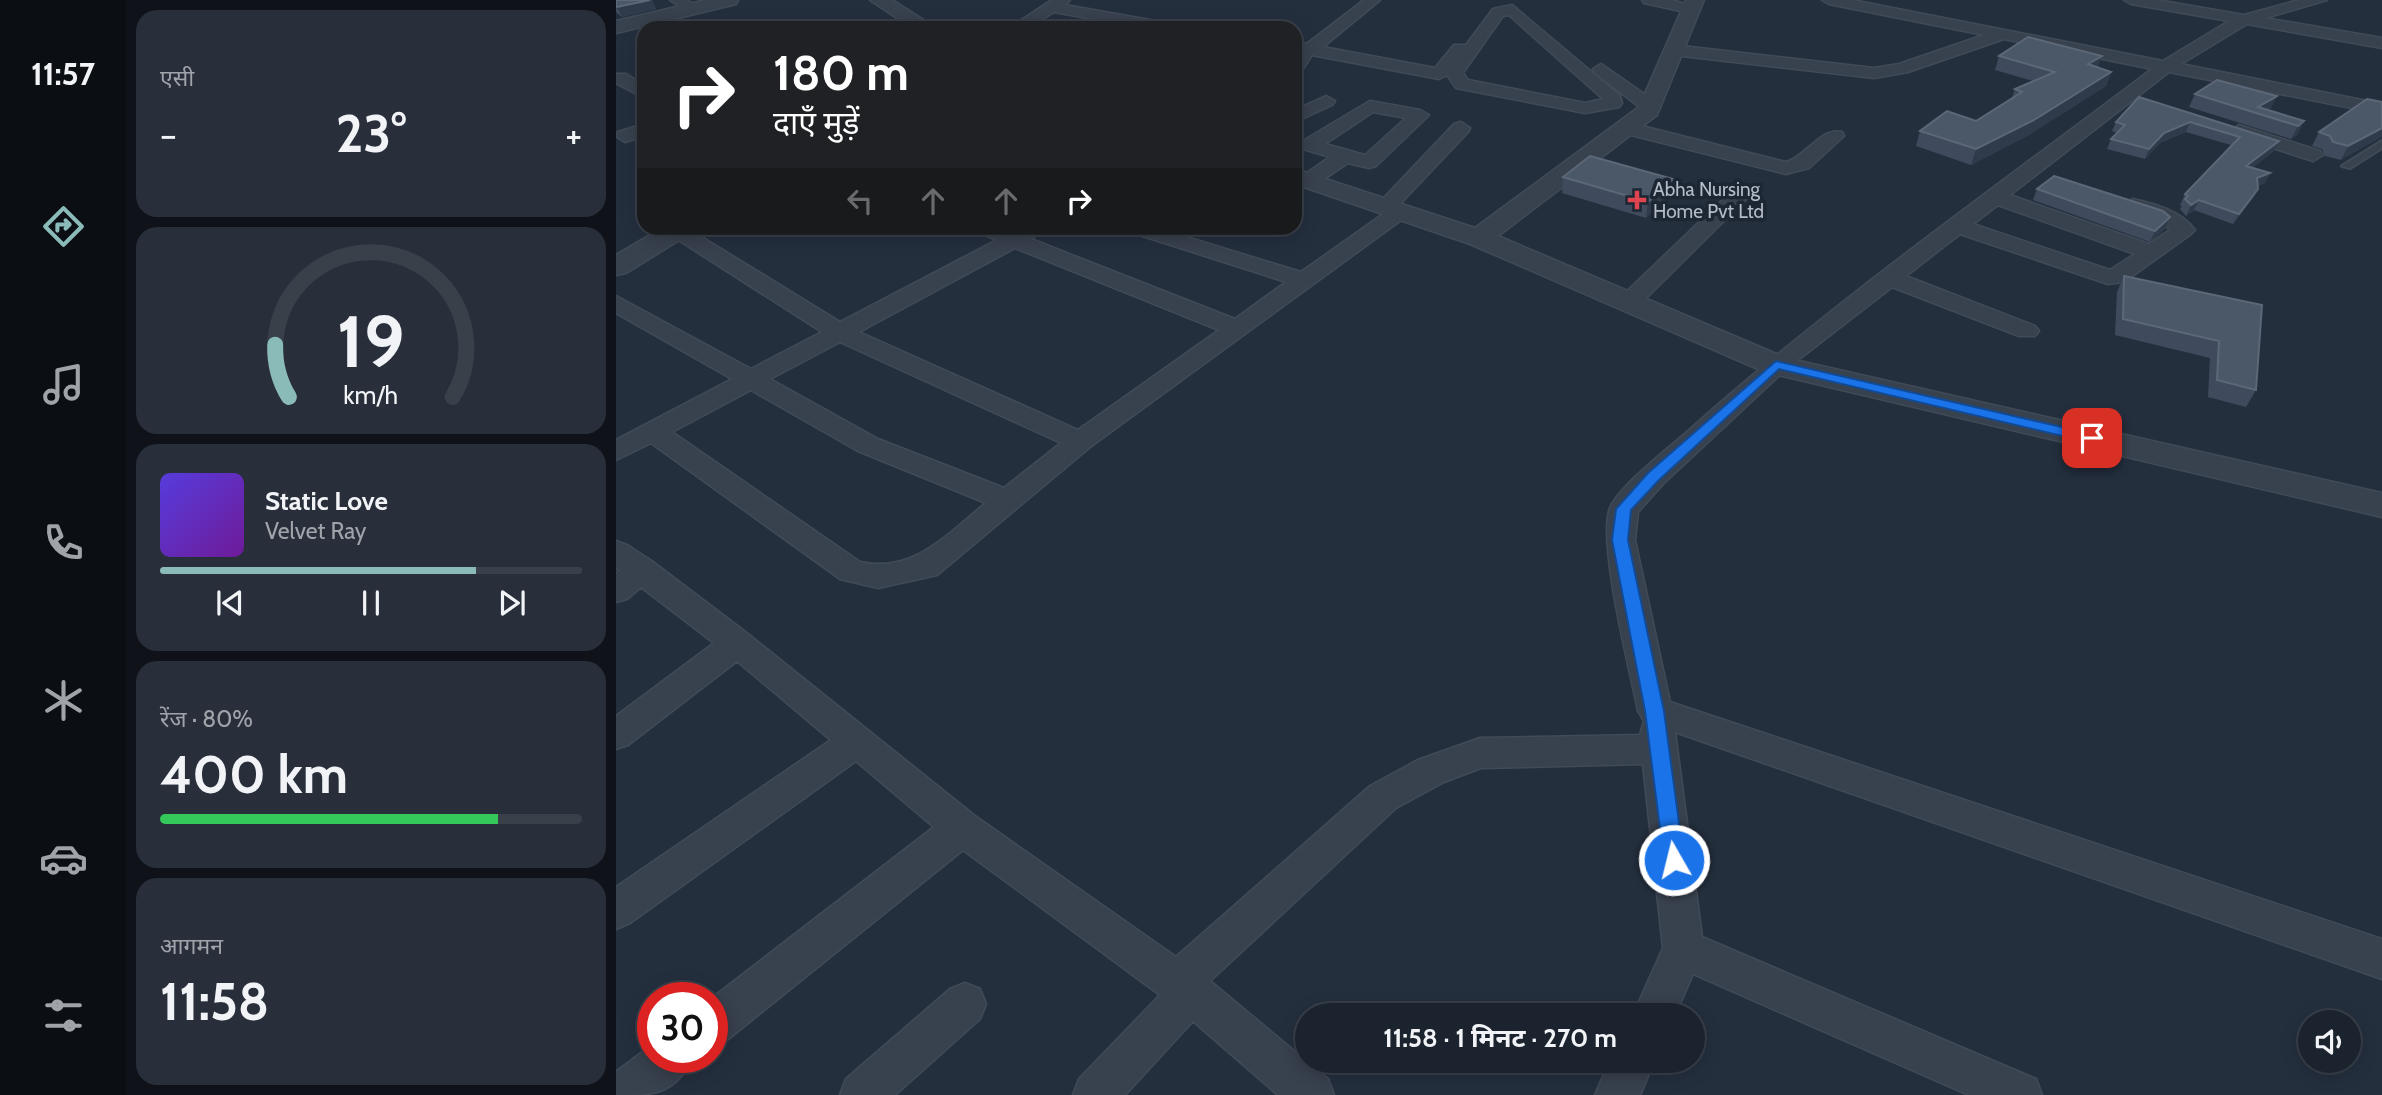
<!DOCTYPE html>
<html lang="hi">
<meta charset="utf-8">
<style>
:root{--surface:#1b232e;--page:#282f3a;--text:#f1f3f6;--muted:#a0a4aa;--line:#39404a;--accent:#8bbbb9}
body{margin:0;font-family:Cabin,"Noto Sans Devanagari",sans-serif;background:var(--page);color:var(--text);height:100vh;display:flex;flex-direction:column;font-size:26px;white-space:nowrap}
*{box-sizing:border-box;margin:0}
p{font-size:23px;color:var(--muted)}
.icon{flex:none;width:38px;height:38px;fill:none;stroke:currentColor;stroke-width:2;stroke-linecap:round;stroke-linejoin:round}
.map{position:relative;flex:1;overflow:hidden}
.side{display:flex;flex-direction:column;gap:10px;padding:10px;background:#0f1319;width:490px}
.side>*{flex:none}
.banner{position:absolute;left:21px;top:21px;width:665px;height:214px;border-radius:21px;box-shadow:0 4px 18px #0003,0 0 0 2px var(--line);background:#202124;color:#fff;overflow:hidden}
.fabs{position:absolute;left:1682px;top:1010px;display:grid;gap:14px}
.fabs a{display:grid;place-items:center;width:63px;height:63px;border-radius:50%;background:var(--surface);box-shadow:0 4px 18px #0003,0 0 0 2px var(--line);font-size:35px}
.speed{position:absolute;left:21px;top:982px;display:flex;gap:14px;font-size:35px;font-weight:700;text-align:center}
.speed>*{display:grid;place-content:center;width:91px;height:91px;border-radius:50%;background:var(--surface);box-shadow:0 4px 18px #0003,0 0 0 2px var(--line);line-height:1}
.speed .limit{border:10px solid #d22;background:#fff;color:#111}
.pin{position:absolute;display:grid;place-items:center;width:60px;height:60px;color:#fff;margin:-30px;border-radius:14px;box-shadow:0 4px 10px #0006}
.me{position:absolute;width:77px;margin:-38px;rotate:352deg;stroke-linejoin:round;filter:drop-shadow(0 0 5px #0008)}
.turn{display:flex;align-items:center;gap:24px;height:147px;padding:0 21px;font-size:32px}
.turn .icon{width:91px;height:91px;stroke-width:2.5}
.turn b{display:block;font-size:49px;line-height:60px}
.lanes{display:flex;align-items:center;height:66px;padding:0 21px;background:#0003;justify-content:center;gap:35px;direction:ltr}
.lanes .off{opacity:.35}
.big{font-size:52px;font-weight:700;line-height:1.1}
.side .card{flex:1;display:flex;flex-direction:column;justify-content:center;gap:10px;min-width:0;padding:0 24px;border-radius:21px;background:var(--page)}
.side .dial{align-items:center;gap:0}
.dial svg{height:182px;overflow:visible;fill:none;stroke:var(--line);stroke-width:7;stroke-linecap:round;text-anchor:middle}
.dial text{fill:var(--text);stroke:none}
.song{display:flex;align-items:center;gap:21px}
.cover{width:84px;height:84px;border-radius:10px;background:linear-gradient(135deg,hsl(250 70% 55%),hsl(280 70% 35%))}
.played{height:7px;border-radius:4px;background:linear-gradient(90deg,var(--accent) 75%,var(--line) 75%)}
.keys{display:flex;justify-content:space-around;direction:ltr}
.heat{display:flex;justify-content:space-between;align-items:center;font-size:38px;direction:ltr}
.charge{height:10px;border-radius:5px;background:linear-gradient(90deg,#34c759 80%,var(--line) 0)}
.trip{position:absolute;left:679px;top:1003px;width:410px;height:70px;border-radius:35px;background:var(--surface);box-shadow:0 4px 18px #0003,0 0 0 2px var(--line);font-weight:700;line-height:70px;text-align:center}
main{display:flex;flex:1;min-height:0}
.menu{display:flex;flex-direction:column;width:126px;justify-content:space-around;align-items:center;background:#0b0e12;color:var(--muted)}
.menu .icon{width:49px;height:49px}
.menu .current{color:var(--accent)}
.menu b{font-size:32px;color:var(--text)}
.map>svg:first-child{display:block}
</style>
<main>
<nav class="menu">
<b>11:57</b>
<svg class="icon current" aria-label="directions" viewBox="0 0 24 24"><path d="M12 3l9 9-9 9-9-9zM9 14v-3h6M13 9l2 2-2 2"/></svg>
<svg class="icon" aria-label="music" viewBox="0 0 24 24"><path d="M9 18V5l10-2v13"/><circle cx="6" cy="18" r="3"/><circle cx="16" cy="16" r="3"/></svg>
<svg class="icon" aria-label="phone" viewBox="0 0 24 24"><path d="M5 4h4l2 5-3 2q2 4 5 5l2-3 5 2v4C11 20 4 13 5 4z"/></svg>
<svg class="icon" aria-label="climate" viewBox="0 0 24 24"><path d="M12 3v18M4 7l16 10M4 17L20 7"/></svg>
<svg class="icon" aria-label="car" viewBox="0 0 24 24"><path d="M5 17H2v-5l4-1 3-4h7l3 4 3 1v5h-3M9 17h6M6 11h13"/><circle cx="7" cy="17" r="2"/><circle cx="17" cy="17" r="2"/></svg>
<svg class="icon" aria-label="filters" viewBox="0 0 24 24"><path d="M4 7h16M4 17h16"/><circle cx="9" cy="7" r="2"/><circle cx="15" cy="17" r="2"/></svg>
</nav>
<section class="side">
<div class="card"><p>एसी</p>
<div class="heat"><a>−</a><b class="big">23°</b><a>+</a></div>
</div>
<div class="card dial"><svg viewBox="0 0 100 80">
<path d="M14 69A42 42 0 1 1 86 69"/>
<path d="M14 69A42 42 0 0 1 8 46" stroke="#8bbbb9"/>
<text x="50" y="56" font-size="32" font-weight="700">19</text>
<text x="50" y="72" font-size="11">km/h</text>
</svg></div>
<div class="card">
<div class="song"><i class="cover"></i><div><b>Static Love</b><p>Velvet Ray</p></div></div>
<div class="played"></div>
<div class="keys"><svg class="icon" aria-label="previous" viewBox="0 0 24 24"><path d="M18 5L8 12l10 7zM5 5v14"/></svg><svg class="icon" aria-label="pause" viewBox="0 0 24 24"><path d="M8 5v14M16 5v14"/></svg><svg class="icon" aria-label="next" viewBox="0 0 24 24"><path d="M6 5l10 7-10 7zM19 5v14"/></svg></div>
</div>
<div class="card"><p>रेंज · 80%</p><b class="big">400 km</b><div class="charge"></div></div>
<div class="card"><p>आगमन</p><b class="big">11:58</b></div>
</section>
<div class="map">
<svg width="1766" height="1095" viewBox="0 0 1766 1095">
<rect width="100%" height="100%" fill="#242f3e"/>
<g fill="none" stroke-linecap="round" stroke-linejoin="round">
<!-- service casing -->
<g stroke="#414a57" stroke-width="4">
<path id="service" d="M1766 141V148L1734 168 1726 166Z"/>
</g>
<!-- minor casing -->
<g stroke="#414a57" stroke-width="3">
<path id="minor" d="M54 0H71L83 9 75 14Z
M436 0H454L449 5 551 23 559 28H525L438 12 412 28H393Z
M748 0H764L707 47 819 68 838 45H850L877 9 896 5 1004 96 1006 103 1003 107 969 113 840 88 831 75 823 79 696 55 685 72 679 73V46L692 43ZM893 15 987 99 969 103 852 80 847 73 887 16Z
M1026 0H1056L1082 8 1074 13 1028 3Z
M1206 0H1236L1547 61 1613 21 1515 4 1508 0H1541L1628 15 1683 0H1711L1649 18 1766 38V48L1631 24 1565 64 1766 104V114L1553 72 1394 195 1533 244 1554 230 1543 220 1510 209 1507 205 1517 199C1539 204 1565 211 1579 230L1575 234 1508 282 1492 284 1344 234 1290 276 1419 326 1423 331 1419 336H1403L1276 287 1169 370 1047 484 1022 512 1019 540 1054 702 1766 939V979L1059 732 1086 937 1420 1079 1426 1095H1353L1077 974 1059 1015H1017L1047 948 1027 764 865 768 828 782 780 808 594 981 712 1079 718 1095H662L577 1021 509 1095H457L463 1079 544 995 347 850 111 1040 96 1046V998L318 827 240 761 14 923 0 929V887L215 740 121 661 12 745 0 749V716L98 643 25 587 11 599 0 602V574L4 571 0 568V541L11 545 37 562 132 634 359 816 560 957 754 786 802 760 864 738 1024 735 1028 721 1022 711C1014 670 981 541 994 508 1003 486 1054 447 1073 430 1219 300 1380 187 1536 69L1388 39 1292 72 1258 78 1057 55 1049 50 1057 45 1258 68 1283 64 1368 35 1213 4ZM1382 205 1519 254 1494 270 1357 224Z
M985 64 1041 103 1044 107 1041 111H1029L979 73 977 69Z
M0 74H10L28 85V98L0 83Z
M710 96 719 101 716 105 679 122V110Z
M754 101 804 110 813 115 760 166 753 168 732 163 699 185H685L682 181 685 177 714 157 687 149 685 145 687 141ZM757 112 790 118 749 155 709 144Z
M845 122 854 128 852 132 783 205 792 207 795 211 792 215 474 447 321 575 262 588 224 579 35 443 0 460V440L116 379 0 313V296L135 369 206 332 53 234 51 228H71L224 322 381 240 362 232 359 228H387L397 232 405 228H430L415 239 619 319 670 282 514 232 511 228H541L685 272 770 212 761 206 764 202 838 124ZM399 248 603 330 462 430 243 332ZM224 342 445 443 388 488 262 439 154 379ZM135 390 242 451 370 503C331 534 298 574 244 562L56 432Z
M1010 122 1170 162C1190 157 1204 127 1226 132L1228 136 1193 168 1170 174 1003 132 1001 128Z
M28 124V136L9 142 0 136 2 132Z
M1623 125 1704 151 1707 155 1697 161 1616 135 1614 131Z
M1127 185 1137 191 1134 195 1021 307H1005L1001 302 1005 297 1120 187Z
M349 983 364 989 370 1004 364 1019 279 1095H224L230 1079 334 989Z
M37 1044V1057H77C60 1095 37 1095 0 1095V1072Z
M994 1060H1039L1024 1095H979Z"/>
</g>
<!-- tertiary casing -->
<g stroke="#414a57" stroke-width="3">
<path id="tertiary" d="M90 0H122L120 4 0 33V21Z
M254 0H276L320 28H296Z
M1070 0H1088L1041 115 882 236 1170 358 1766 493V517L1149 372 854 244 679 184V169L859 228 1023 107Z
M46 228H77L73 234 10 273 0 275V255Z"/>
</g>
<!-- service -->
<use href="#service" fill="#38414e" fill-rule="evenodd"/>
<!-- minor -->
<use href="#minor" fill="#38414e" fill-rule="evenodd"/>
<!-- tertiary -->
<use href="#tertiary" fill="#38414e" fill-rule="evenodd"/>
</g>
<!-- wall -->
<path fill="#3f4b5c" d="M0 0H36L40 9 6 17 0 12Z
M1383 56 1482 68 1495 72 1490 86 1413 135 1355 165 1300 146 1304 131 1360 121 1396 98 1399 89 1417 81 1379 70Z
M1579 94 1661 96 1654 109 1652 110 1688 121 1681 135 1675 139 1573 107Z
M1523 97 1663 141 1658 151 1636 168 1654 173 1649 183 1642 186 1636 199 1617 224 1578 210 1570 216 1564 209 1566 206 1564 205 1569 194 1615 145 1570 132 1544 143 1529 159 1491 149 1495 139 1501 133 1496 131 1500 122Z
M1766 102 1725 160 1709 156 1706 149 1696 146 1703 132Z
M947 177 1055 195 1030 218 946 193Z
M1421 189 1554 217 1549 229 1534 242 1417 200Z
M1508 276 1646 305 1640 390 1630 407 1592 397 1594 358 1499 335 1501 292Z"/>
<!-- shaded-wall -->
<path fill="#2f3b4b" d="M36 0 40 9 6 17 1 7Z
M1486 56 1481 70 1472 64Z
M1495 72 1490 86 1413 135 1355 165 1360 149Z
M1661 96 1654 109 1646 114 1642 107Z
M1688 121 1681 135 1675 139 1682 126Z
M1574 122 1570 132 1544 143 1529 159 1533 149 1548 133Z
M1766 128V137L1725 160 1732 146Z
M1663 141 1658 151 1625 176 1630 166Z
M1654 173 1649 183 1636 188 1641 178Z
M1057 179 1055 195 1030 218 1032 202Z
M1642 189 1636 199 1617 224 1623 214Z
M1583 200 1578 210 1570 216 1575 205Z
M1554 217 1549 229 1534 242 1539 231Z"/>
<!-- building -->
<path fill="#4b5868" stroke="#5c6777" stroke-width="2" d="M0 0H34L1 7 0 6Z
M1412 37 1486 56 1472 64 1495 72 1418 120 1360 149 1304 131 1331 111 1360 121 1406 92 1399 89 1439 72 1383 56Z
M1601 80 1661 96 1642 107 1688 121 1682 126 1579 94Z
M1523 97 1663 141 1630 166 1654 173 1641 178 1642 189 1623 214 1583 200 1575 205 1569 199 1572 196 1569 194 1624 137 1574 122 1548 133 1533 149 1495 139 1509 125 1500 122Z
M1751 99 1766 102V128L1732 146 1717 142 1714 136 1703 132Z
M974 156 1057 179 1032 202 947 177Z
M1438 176 1547 211 1554 217 1539 231 1421 189Z
M1508 276 1646 305 1640 390 1601 380 1603 341 1507 319Z"/>
<!-- route -->
<path fill="#1a73e8" stroke="#114b97" stroke-width="2" d="M1160 361 1476 434 1483 438 1476 443 1163 369 1043 480 1015 510 1012 540 1048 711 1068 860 1065 867 1058 869 1051 867 1048 860 1029 711 996 540 1000 509 1032 473Z"/>
<!-- markers -->
<path fill="#e0444e" stroke="#1d2633" stroke-width="2.5" d="M1017.5 189.5h7v7h7v7h-7v7h-7v-7h-7v-7h7z"/>
<g text-anchor="middle" dominant-baseline="central" stroke-width="7" stroke-linejoin="round" paint-order="stroke">
<!-- far-poi labels -->
<g font-size="19" fill="#b4bcc9" stroke="#1d2633" text-anchor="start">
<text x="1037" y="189">Abha Nursing<tspan x="1037" dy="22">Home Pvt Ltd</tspan></text>
</g>
</g>
</svg>
<div class="fabs">
<a><svg class="icon" aria-label="sound" viewBox="0 0 24 24"><path d="M4 9h4l5-4v14l-5-4H4zM17 9q2 3 0 6"/></svg></a>
</div>
<div class="speed"><div class="limit">30</div></div>
<div class="pin" style="left:1476px;top:438px;background:#d93025"><svg class="icon" aria-label="arrive" viewBox="0 0 24 24"><path d="M6 21V4h12l-3 4 3 4H6"/></svg></div>
<svg class="me" style="left:1058px;top:860px" viewBox="-20 -20 40 40"><circle r="17" fill="#1a73e8" stroke="#fff" stroke-width="3"/><path d="M0-11L8 9 0 5-8 9z" fill="#fff"/></svg>
<div class="trip">11:58 · 1 मिनट · 270 m</div>
<div class="banner">
<div class="turn"><svg class="icon" aria-label="right" viewBox="0 0 24 24"><path d="M7 20v-9h11M14 6l5 5-5 5"/></svg><div><b>180 m</b>दाएँ मुड़ें</div></div>
<div class="lanes"><svg class="icon off" aria-label="left" viewBox="0 0 24 24"><path d="M17 20v-9H6M10 6l-5 5 5 5"/></svg><svg class="icon off" aria-label="ahead" viewBox="0 0 24 24"><path d="M12 20V5M6 11l6-6 6 6"/></svg><svg class="icon off" aria-label="ahead" viewBox="0 0 24 24"><path d="M12 20V5M6 11l6-6 6 6"/></svg><svg class="icon" aria-label="right" viewBox="0 0 24 24"><path d="M7 20v-9h11M14 6l5 5-5 5"/></svg></div>
</div>
</div>
</main>
